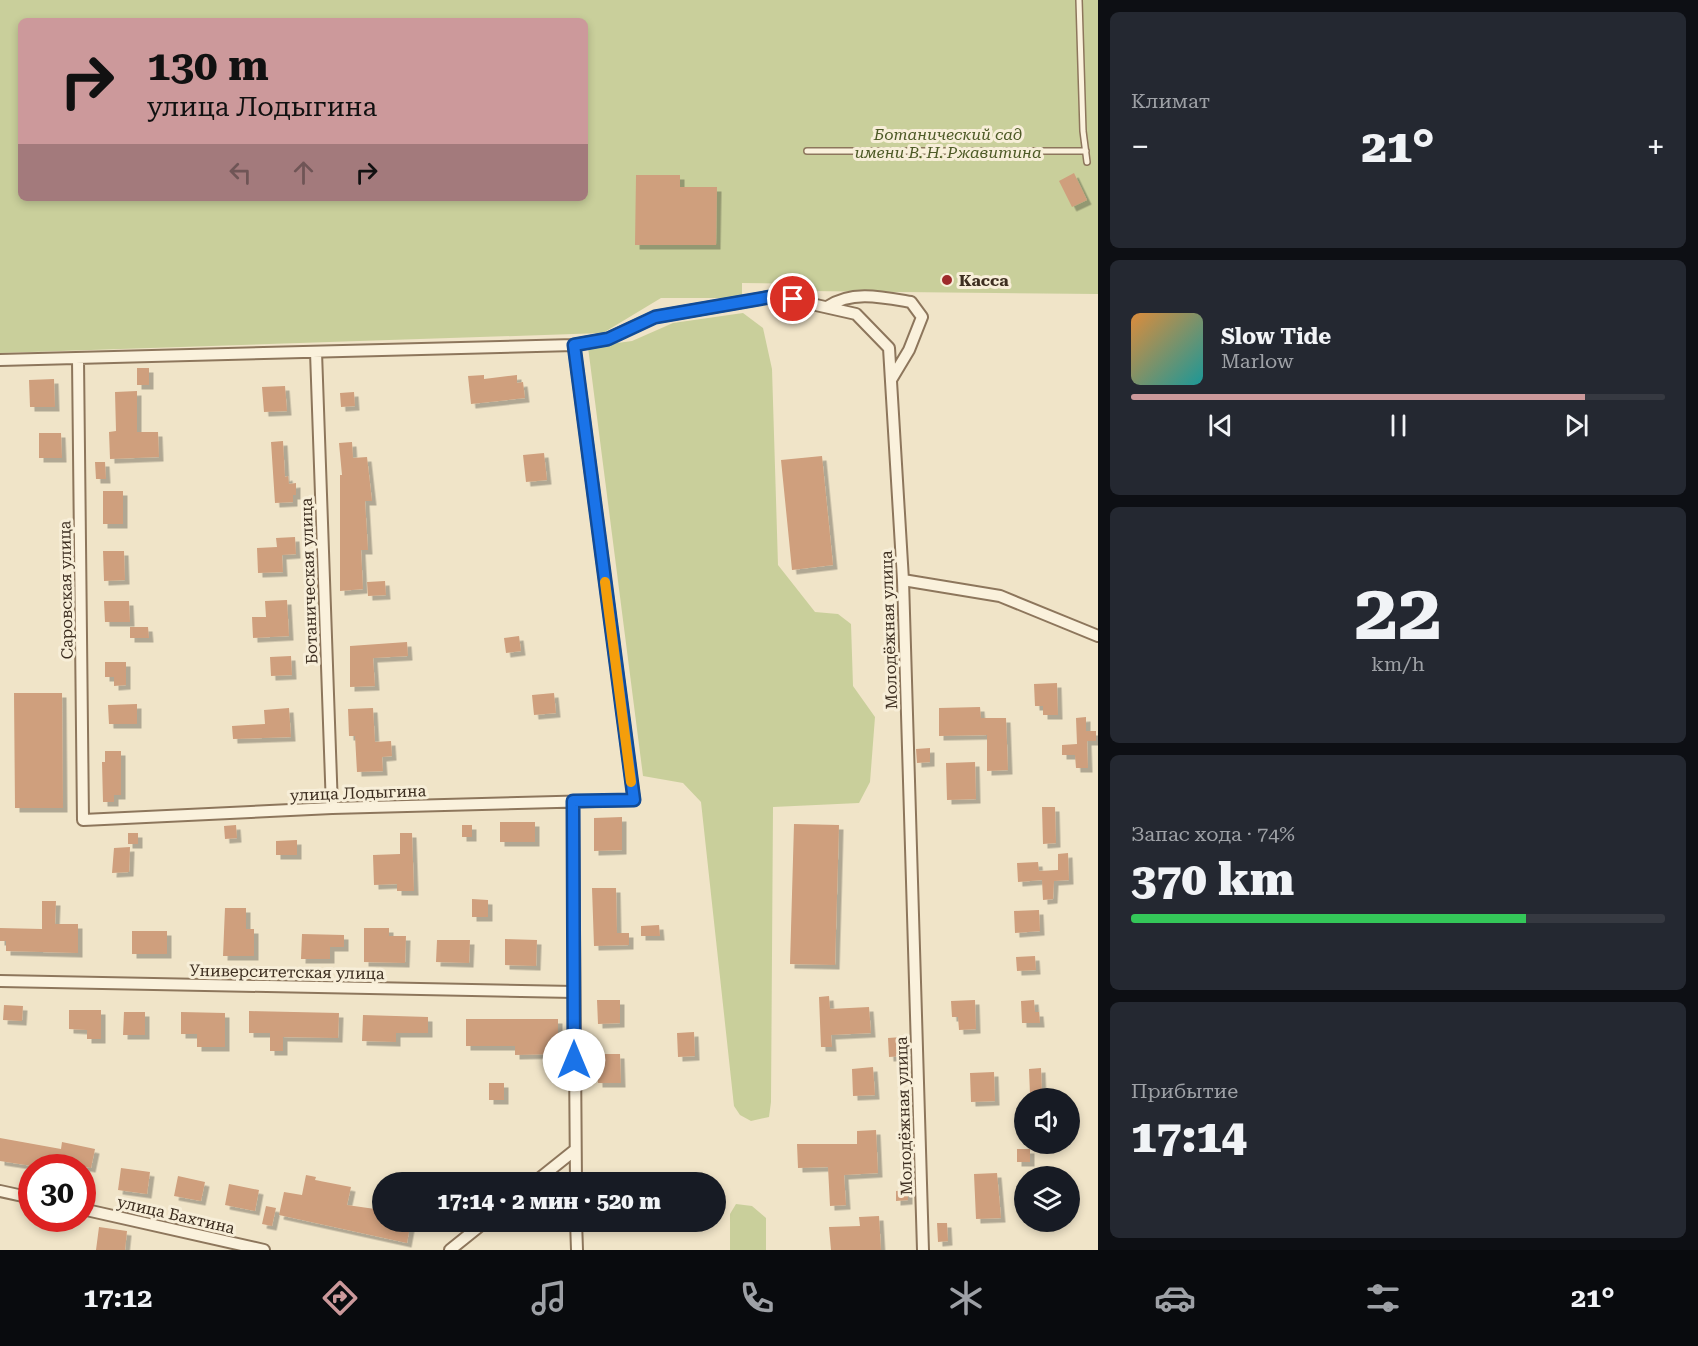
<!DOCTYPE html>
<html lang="ru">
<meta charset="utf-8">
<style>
:root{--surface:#171b24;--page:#242831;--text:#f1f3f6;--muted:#9ea1a6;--line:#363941;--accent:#cc999b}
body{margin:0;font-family:"Roboto Serif",serif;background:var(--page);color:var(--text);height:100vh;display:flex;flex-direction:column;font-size:22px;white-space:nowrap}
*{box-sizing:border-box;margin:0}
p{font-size:20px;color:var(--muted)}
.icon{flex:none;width:33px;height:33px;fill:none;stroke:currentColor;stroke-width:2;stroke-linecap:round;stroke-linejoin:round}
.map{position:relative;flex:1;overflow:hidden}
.side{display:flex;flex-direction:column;gap:12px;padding:12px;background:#0d0f14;width:600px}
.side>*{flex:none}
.guide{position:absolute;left:18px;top:18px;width:570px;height:183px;border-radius:9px;box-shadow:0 3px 9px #0003;background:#cc999b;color:#111;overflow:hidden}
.controls{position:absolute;left:1014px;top:1088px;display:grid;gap:12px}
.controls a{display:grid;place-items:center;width:66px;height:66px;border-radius:50%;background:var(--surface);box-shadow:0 3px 9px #0003;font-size:30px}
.speed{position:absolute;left:18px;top:1154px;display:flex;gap:12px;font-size:30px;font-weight:700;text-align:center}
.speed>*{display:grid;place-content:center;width:78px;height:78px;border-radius:50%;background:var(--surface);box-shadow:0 3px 9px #0003;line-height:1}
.speed .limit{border:9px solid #d22;background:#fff;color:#111}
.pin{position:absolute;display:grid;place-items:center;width:51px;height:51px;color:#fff;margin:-26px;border:3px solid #fff;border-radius:50%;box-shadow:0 2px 6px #0007}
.me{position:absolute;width:66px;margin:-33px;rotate:0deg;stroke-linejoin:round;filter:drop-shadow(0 0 4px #0008)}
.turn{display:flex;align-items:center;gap:21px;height:126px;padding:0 30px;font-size:27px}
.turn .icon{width:78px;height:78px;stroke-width:2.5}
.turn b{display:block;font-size:42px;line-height:51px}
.lanes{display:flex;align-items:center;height:57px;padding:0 30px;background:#0003;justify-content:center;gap:30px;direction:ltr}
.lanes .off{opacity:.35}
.big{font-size:45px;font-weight:800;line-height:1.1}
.side .card{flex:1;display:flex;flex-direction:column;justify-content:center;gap:9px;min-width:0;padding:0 21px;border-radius:9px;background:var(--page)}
.side .dial{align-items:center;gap:0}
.dial b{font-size:78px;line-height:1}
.song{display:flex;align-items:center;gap:18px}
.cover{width:72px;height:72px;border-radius:9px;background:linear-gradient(135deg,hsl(30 70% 55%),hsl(180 70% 35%))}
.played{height:6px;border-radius:3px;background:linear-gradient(90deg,var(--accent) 85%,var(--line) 85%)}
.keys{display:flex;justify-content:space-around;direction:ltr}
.heat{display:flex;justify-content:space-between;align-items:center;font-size:33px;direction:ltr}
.charge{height:9px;border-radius:4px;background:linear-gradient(90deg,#34c759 74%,var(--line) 0)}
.trip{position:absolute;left:372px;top:1172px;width:354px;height:60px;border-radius:30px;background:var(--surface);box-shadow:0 3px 9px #0003;font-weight:800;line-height:60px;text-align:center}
.dock{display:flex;height:96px;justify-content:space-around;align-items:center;background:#090b0e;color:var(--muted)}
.dock .icon{width:42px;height:42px}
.dock .on{color:var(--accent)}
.dock b{font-size:27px;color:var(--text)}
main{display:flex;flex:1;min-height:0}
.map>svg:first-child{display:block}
</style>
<main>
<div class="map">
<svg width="1098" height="1250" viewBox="0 0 1098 1250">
<defs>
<filter id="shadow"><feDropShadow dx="4.5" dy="4.5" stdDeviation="0" flood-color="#0004"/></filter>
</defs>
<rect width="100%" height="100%" fill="#f0e4c8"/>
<!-- green -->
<path fill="#c9cf9b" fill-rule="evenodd" d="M0 0H1098V294L807 291V284L742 283V298H661L603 333 0 353ZM21 21H585V198H21Z
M743 313 763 328 772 369 778 565 815 612 838 614 851 624 853 686 875 717 870 782 859 803 773 807 771 1102 769 1117 751 1121 740 1115 734 1106 701 802 683 783 643 776 588 347 632 341 673 323Z
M736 1204 752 1206 766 1218V1250H730V1214Z"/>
<!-- building -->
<path fill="#cf9f7d" filter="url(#shadow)" d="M1074 173 1087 200 1072 207 1059 181Z
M636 175H680V187H717L716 245H635Z
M137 368H149V385H137Z
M484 375V379L517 375V383L523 382 525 398 471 404 468 376Z
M54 379 55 407H30L29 380Z
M285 386 287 411 264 412 262 387Z
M137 391V432H158L159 457 110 459 109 432 116 431 115 392Z
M354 392 355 406 341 407 340 393Z
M39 433H61L62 458H39Z
M283 441 285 477 288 476 289 484 296 483V495H293V502L275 503 271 442Z
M352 442 353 458 367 457 372 501H365L368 550H361L363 589 340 591V475H342L339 443Z
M544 453 547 480 526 482 523 455Z
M822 456 833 565 792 570 781 460Z
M95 462H105L106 479H96Z
M103 491H123V524H103Z
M295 537 296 554 282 555 283 572 258 573 257 548 277 547 276 538Z
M103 551H124L125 580 104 581Z
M385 581 386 595 368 596 367 582Z
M287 600 289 636 253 638 252 617H266L265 601Z
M104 601H129L130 622H105Z
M130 627H148L149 638H130Z
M519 636 521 651 506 653 504 638Z
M407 642 408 656 373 658 375 686 350 687V646Z
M291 656 292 675 271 676 270 657Z
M105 662H126V685L114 686V677H105Z
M1057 683 1058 715H1043V706H1035L1034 684Z
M14 693H62L63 808H15Z
M554 693 556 713 534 715 532 695Z
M137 704V724H109L108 705Z
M980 707 981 718H1006L1008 770 987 771V735L939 736V708Z
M289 708 291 737 233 739 232 726 265 724 264 710Z
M373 708 375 742 391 741 392 756 382 757 383 771 357 772 355 736H349L348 709Z
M1086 717V731H1096V741H1087L1088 768H1076L1075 755H1062V745L1077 744 1076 718Z
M930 748V762L917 763 916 749Z
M105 751H121V795H114V802H103L102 762H105Z
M975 762 976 799 947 800 946 763Z
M1042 807H1055L1056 843 1043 844Z
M622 817V850L594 851V818Z
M500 822H535V842H500Z
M794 824 839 825 835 965 790 964Z
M236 825 237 838 225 839 224 826Z
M462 825H472V837H462Z
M128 833H138V844H128Z
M400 833H412L414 891H397V884L374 885 373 855 400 854Z
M297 840V855H276V841Z
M130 847 129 872 112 873 114 848Z
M1068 853 1069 880 1054 881 1053 899 1043 900 1042 880 1018 882 1017 863 1038 862 1039 871 1058 870V854Z
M592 888H616L617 933H629V945L594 946Z
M472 899 488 900V917H472Z
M42 901H56L55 924H78V953L6 951V941H0V928L42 929Z
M225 908H246V929H254V956H223Z
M1039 910 1040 931 1015 933 1014 911Z
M659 925 660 936H641V926Z
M364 928H389V936H406L405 963 364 962Z
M132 931H167V954H132Z
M302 934 344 935V947H330V959H301Z
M505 939 537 940 536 966 505 965Z
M437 940H470L469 963 436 962Z
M1035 956 1036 970 1017 971 1016 957Z
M829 996 830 1009 869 1007 871 1033 831 1035 832 1047H821L819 997Z
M597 1000H620V1023L598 1024Z
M975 1000 976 1029 959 1030 958 1017H952L951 1001Z
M1034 1000 1035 1012H1039L1040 1023H1022L1021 1001Z
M4 1005 23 1006 22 1021 3 1020Z
M69 1010H101V1039H87V1030L69 1029Z
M249 1011 339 1013 338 1038 283 1037V1051H270V1033H249Z
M124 1012H145V1035H123Z
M181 1012 225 1013V1047H197V1034H181Z
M363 1015 428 1017V1033H396V1042L362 1041Z
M466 1019H558V1054L515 1055V1046H466Z
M694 1032 695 1056 678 1057 677 1033Z
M902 1037 903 1056 889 1057 888 1038Z
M597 1054H620L621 1083H598Z
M873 1067 875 1095 853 1096 852 1069Z
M1041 1068 1042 1095H1030L1029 1069Z
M994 1072 995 1101 971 1102 970 1073Z
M489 1083H504V1100H489Z
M876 1130 878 1173 844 1175 846 1205 830 1206 828 1167 798 1168 797 1144H857V1131Z
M0 1138 61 1149 62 1142 95 1149 91 1168 41 1158 39 1167 0 1161Z
M1017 1149H1030V1162H1017Z
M121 1168 150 1172 147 1194 118 1190Z
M997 1173 1001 1218 976 1219 974 1174Z
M306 1175 316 1177 315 1180 351 1187 347 1205 382 1210V1221H411L407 1243 279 1215 284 1192 302 1195Z
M178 1176 205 1182 201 1201 174 1196Z
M229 1184 259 1190 255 1211 225 1205Z
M908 1190V1200L896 1201V1191Z
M266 1206 276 1208 272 1226 262 1224Z
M879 1216 881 1250H831L829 1227 860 1226 859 1217Z
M937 1223H947L948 1241 938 1242Z
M99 1227 127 1231 125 1250H96Z"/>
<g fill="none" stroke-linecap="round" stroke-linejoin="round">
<!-- lane casing -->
<g stroke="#8d765c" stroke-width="8">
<path id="lane" d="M1079 0 1083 131 1087 162
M807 151H1086"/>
</g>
<!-- street casing -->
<g stroke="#8d765c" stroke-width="14">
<path id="street" d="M827 307C852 290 882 297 911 302L922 317 909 350 891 380
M316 352 332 808
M78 359 83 820 332 808 634 800 574 345
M0 360 574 345 607 339 655 317 776 296 856 314 889 348 903 580 923 1250
M903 580 1000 596 1098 636
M573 801 576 1182
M0 981 574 992
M535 1182 575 1150
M0 1191 32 1198
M82 1209 264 1250
M576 1221 577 1250
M450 1250 486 1221"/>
</g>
<!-- lane -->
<use href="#lane" stroke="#faf1dc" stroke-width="5"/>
<!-- street -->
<use href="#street" stroke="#faf1dc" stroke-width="10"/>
</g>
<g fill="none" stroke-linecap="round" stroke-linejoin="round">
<!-- route casing -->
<g stroke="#114b97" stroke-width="15">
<path id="route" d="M574 1060 573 801 634 800 574 345 608 339 655 317 776 296 793 299"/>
</g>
<!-- route -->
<use href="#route" stroke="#1a73e8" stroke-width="10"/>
<!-- slow -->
<path stroke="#f59e0b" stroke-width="10" d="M605 582 631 782"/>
</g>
<!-- markers -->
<circle fill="#9e2a2b" stroke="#f7eed8" stroke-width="2" cx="947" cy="280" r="6"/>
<g text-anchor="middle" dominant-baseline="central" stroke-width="6" stroke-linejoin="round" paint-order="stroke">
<!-- park labels -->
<g font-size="16" font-style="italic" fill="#4d5a26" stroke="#f7eed8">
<text x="948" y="134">Ботанический сад<tspan x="948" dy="18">имени В. Н. Ржавитина</tspan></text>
</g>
<!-- poi labels -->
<g font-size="16" font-weight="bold" fill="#3d2e20" stroke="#f7eed8" text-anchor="start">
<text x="959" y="280">Касса</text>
</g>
<!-- street labels -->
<g font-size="16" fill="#3d2e20" stroke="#f7eed8">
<text transform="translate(309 581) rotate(-92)">Ботаническая улица</text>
<text transform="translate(66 590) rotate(-91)">Саровская улица</text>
<text transform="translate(889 630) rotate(-92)">Молодёжная улица</text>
<text transform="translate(358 793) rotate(-2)">улица Лодыгина</text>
<text transform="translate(287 972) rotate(1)">Университетская улица</text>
<text transform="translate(904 1116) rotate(-92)">Молодёжная улица</text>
<text transform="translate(176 1215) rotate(13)">улица Бахтина</text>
</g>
</g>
</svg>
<div class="controls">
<a><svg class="icon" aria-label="sound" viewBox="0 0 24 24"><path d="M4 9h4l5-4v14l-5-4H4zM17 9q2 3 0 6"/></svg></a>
<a><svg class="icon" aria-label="layers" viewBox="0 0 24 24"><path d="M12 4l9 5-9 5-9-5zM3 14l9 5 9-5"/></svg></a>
</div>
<div class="speed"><div class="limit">30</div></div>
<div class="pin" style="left:793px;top:299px;background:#d93025"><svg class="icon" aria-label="arrive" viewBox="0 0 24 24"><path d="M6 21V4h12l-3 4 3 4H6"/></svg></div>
<svg class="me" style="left:574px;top:1060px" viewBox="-20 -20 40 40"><circle r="19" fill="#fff"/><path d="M0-13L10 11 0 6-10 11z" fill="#1a73e8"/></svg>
<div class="trip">17:14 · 2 мин · 520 m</div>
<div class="guide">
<div class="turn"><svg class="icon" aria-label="right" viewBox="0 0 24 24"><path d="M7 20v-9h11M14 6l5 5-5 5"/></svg><div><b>130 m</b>улица Лодыгина</div></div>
<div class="lanes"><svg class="icon off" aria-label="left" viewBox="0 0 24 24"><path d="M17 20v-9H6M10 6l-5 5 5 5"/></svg><svg class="icon off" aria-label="ahead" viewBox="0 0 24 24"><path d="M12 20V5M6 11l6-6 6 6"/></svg><svg class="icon" aria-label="right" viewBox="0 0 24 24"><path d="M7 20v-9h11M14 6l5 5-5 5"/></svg></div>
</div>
</div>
<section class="side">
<div class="card"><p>Климат</p>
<div class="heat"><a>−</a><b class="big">21°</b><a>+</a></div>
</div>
<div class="card">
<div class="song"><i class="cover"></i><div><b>Slow Tide</b><p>Marlow</p></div></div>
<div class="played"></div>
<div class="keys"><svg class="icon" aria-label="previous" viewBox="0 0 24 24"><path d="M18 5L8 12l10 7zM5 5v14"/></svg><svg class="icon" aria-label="pause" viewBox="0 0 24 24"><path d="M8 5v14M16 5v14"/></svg><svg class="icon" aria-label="next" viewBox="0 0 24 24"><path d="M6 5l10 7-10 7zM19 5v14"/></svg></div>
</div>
<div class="card dial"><b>22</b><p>km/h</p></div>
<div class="card"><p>Запас хода · 74%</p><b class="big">370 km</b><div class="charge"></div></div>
<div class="card"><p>Прибытие</p><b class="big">17:14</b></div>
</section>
</main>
<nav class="dock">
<b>17:12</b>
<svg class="icon on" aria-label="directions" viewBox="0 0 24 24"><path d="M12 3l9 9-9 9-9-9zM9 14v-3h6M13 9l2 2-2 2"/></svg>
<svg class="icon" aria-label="music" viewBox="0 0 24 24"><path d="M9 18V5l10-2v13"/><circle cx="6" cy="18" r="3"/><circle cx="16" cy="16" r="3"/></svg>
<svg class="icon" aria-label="phone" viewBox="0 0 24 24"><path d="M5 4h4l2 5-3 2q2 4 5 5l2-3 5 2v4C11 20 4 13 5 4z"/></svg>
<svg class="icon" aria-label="climate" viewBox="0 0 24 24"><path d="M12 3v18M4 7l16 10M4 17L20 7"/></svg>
<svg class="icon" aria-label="car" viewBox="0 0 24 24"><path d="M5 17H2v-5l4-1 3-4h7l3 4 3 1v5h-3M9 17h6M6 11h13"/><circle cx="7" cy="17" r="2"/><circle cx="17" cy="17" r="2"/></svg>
<svg class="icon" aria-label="filters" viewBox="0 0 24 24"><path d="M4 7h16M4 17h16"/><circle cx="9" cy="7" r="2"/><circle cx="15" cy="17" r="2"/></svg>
<b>21°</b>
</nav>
